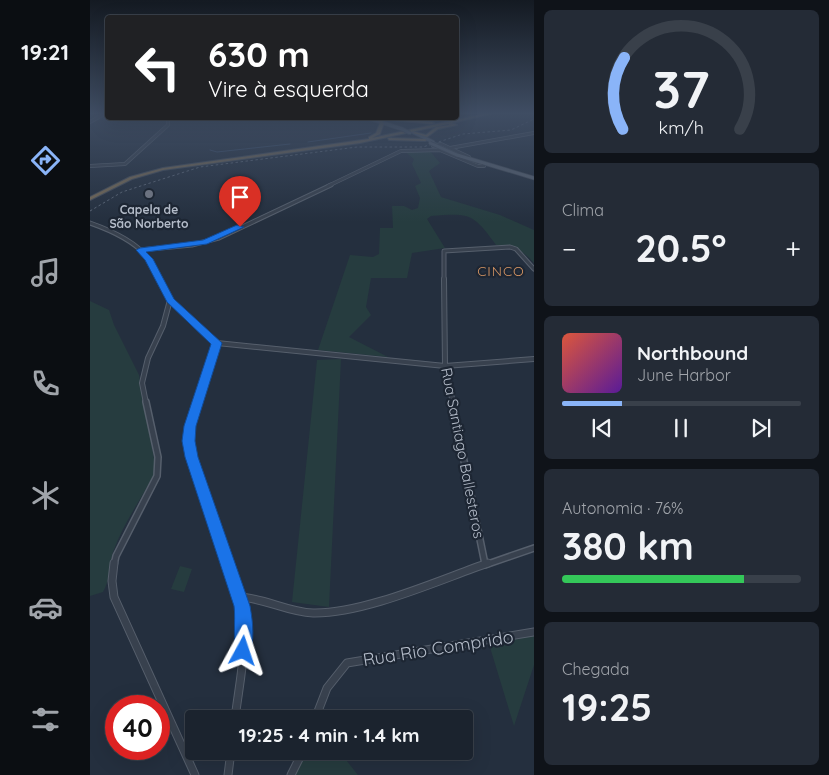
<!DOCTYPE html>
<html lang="pt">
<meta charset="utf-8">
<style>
:root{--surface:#1b232e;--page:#242b36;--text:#f1f3f6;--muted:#a0a4aa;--line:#39404a;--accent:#8ab4f8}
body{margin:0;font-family:Quicksand,sans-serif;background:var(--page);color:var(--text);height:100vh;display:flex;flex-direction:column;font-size:19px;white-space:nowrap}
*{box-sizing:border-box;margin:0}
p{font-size:16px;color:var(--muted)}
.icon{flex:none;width:28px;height:28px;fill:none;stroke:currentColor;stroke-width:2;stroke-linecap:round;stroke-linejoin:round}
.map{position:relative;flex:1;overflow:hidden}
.sheet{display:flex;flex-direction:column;gap:10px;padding:10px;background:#0f1319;width:295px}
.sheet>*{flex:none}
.hud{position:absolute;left:15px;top:15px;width:354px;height:105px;border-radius:5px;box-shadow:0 5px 20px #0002,0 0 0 1px var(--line);background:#202124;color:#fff;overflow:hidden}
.speed{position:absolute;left:15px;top:695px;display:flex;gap:10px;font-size:25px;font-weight:700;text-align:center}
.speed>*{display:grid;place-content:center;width:65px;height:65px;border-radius:50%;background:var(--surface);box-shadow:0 5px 20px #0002,0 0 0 1px var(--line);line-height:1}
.speed .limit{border:8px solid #d22;background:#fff;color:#111}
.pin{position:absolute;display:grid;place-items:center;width:42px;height:42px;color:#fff;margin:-51px -21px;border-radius:50% 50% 50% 0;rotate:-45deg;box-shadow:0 0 5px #0007}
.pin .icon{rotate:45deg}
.me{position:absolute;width:55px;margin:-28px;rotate:5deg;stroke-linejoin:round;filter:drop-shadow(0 0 4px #0008)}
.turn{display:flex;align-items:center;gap:18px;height:105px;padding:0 20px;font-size:22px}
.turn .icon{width:65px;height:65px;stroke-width:2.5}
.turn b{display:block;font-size:35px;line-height:42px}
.big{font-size:38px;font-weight:700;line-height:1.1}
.sheet .widget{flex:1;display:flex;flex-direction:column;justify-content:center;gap:8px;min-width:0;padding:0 18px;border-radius:8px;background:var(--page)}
.sheet .dial{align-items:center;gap:0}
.dial svg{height:130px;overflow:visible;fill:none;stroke:var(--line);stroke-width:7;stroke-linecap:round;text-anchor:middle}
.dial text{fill:var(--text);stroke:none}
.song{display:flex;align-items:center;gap:15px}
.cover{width:60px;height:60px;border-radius:8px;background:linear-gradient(135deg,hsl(10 70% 55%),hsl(270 70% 35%))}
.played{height:5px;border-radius:2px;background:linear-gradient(90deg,var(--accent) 25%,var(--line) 25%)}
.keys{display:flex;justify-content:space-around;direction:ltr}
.heat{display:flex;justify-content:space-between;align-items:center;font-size:28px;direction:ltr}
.charge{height:8px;border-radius:4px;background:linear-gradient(90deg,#34c759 76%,var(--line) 0)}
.trip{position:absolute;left:95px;top:710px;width:288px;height:50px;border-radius:5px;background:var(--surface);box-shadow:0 5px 20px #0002,0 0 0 1px var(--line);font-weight:700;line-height:50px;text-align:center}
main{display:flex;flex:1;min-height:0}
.tabs{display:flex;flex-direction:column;width:90px;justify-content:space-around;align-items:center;background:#0b0e12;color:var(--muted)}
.tabs .icon{width:35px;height:35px}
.tabs .selected{color:var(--accent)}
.tabs b{font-size:22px;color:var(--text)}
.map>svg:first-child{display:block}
</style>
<main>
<nav class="tabs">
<b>19:21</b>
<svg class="icon selected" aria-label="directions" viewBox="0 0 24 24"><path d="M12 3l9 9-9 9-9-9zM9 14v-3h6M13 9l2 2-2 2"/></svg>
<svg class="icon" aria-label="music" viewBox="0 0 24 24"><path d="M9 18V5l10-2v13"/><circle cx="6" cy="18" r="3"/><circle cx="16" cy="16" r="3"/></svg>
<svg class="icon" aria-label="phone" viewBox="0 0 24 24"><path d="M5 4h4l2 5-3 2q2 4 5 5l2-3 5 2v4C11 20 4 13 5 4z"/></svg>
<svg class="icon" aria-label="climate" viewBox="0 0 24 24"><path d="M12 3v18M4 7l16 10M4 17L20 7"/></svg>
<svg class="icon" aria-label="car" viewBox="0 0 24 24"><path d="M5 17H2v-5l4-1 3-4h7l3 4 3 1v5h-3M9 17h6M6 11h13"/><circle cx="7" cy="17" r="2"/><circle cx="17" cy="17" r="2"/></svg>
<svg class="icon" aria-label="filters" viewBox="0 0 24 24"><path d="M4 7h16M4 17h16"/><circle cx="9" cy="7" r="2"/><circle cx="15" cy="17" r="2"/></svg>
</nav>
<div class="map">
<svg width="444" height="775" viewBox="0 0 444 775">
<rect width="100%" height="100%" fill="#242f3e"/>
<!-- green -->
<path fill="#263c3f" d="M314 151H340L350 163 339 171 351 197 410 215 444 230V263C432 250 425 245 406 245 383 213 380 213 341 216L337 219 355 248 322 253 317 278H281L276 307 281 315 259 337 298 357 228 350 260 255 283 257 289 254 290 228H303L302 206H314L322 210 328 208 330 198 325 186 331 183 322 164 324 159Z
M0 301 19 310 24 325 49 375 65 464V473C51 499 33 524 23 552 18 567 21 578 13 592L0 596Z
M251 359 239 607 202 602 227 360Z
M90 566 102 569 94 592 81 589Z
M444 635V665L424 726 399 644Z
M217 751H249L268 775H205Z"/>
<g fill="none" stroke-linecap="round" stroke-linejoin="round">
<!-- stream -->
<path stroke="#394c67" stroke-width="1" d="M218 142 281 133
M120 150 127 152 200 144"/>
<!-- minor-far4 casing -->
<g stroke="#565f6c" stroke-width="4">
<path id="minor-far4" d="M0 122 16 113
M343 146 351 144 379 157
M360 148 444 133
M0 166 35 164 78 125V118
M238 186 311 151 350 150 388 166H394L393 163"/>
</g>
<!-- minor-far3 casing -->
<g stroke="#565f6c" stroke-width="5">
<path id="minor-far3" d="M0 223C20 230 45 241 58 258 63 265 66 273 70 280
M50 250 102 245 129 238 241 185
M354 280V251L420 247 426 249 444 269"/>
</g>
<!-- minor-far2 casing -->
<g stroke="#565f6c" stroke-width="6">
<path id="minor-far2" d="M69 279 80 300 127 343
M354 279 355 366 363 403
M127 343 355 366 444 359
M56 403 52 383 58 358 73 326 80 300
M108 403 127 343"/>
</g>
<!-- minor-far1 casing -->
<g stroke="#565f6c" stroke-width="8">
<path id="minor-far1" d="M108 402 99 431 101 457 138 565
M362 402 395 564
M24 565 26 556 67 476 68 457 56 402
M395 565 444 548"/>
</g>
<!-- minor casing -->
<g stroke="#565f6c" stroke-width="9">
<path id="minor" d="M24 563 22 581 24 597 105 775
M137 563C143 579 149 595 152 611 158 647 149 684 145 719
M149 597C175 598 197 612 223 613 274 614 349 580 398 563
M225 719 237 688 257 663 444 632
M138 775 141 751
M201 775 213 751"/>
</g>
<!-- major casing -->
<g stroke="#414a57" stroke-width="4.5">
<path id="major" d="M278 118 312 129
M323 132 343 142
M367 155 444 178"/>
</g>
<!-- highway casing -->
<g stroke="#434c59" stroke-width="2">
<path id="highway" d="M398 113H404L362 123 367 125 348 129 337 137 323 133 325 132 336 135 346 127 360 125 358 124 270 143 73 170 42 179 0 200V197L40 177 73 168 279 139V137L286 133 290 123 287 120 289 119 294 123 290 134 282 138Z
M292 118 342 122 344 123 342 124 293 119Z
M298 138 335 139 337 140 335 141 299 140Z"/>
</g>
<!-- minor-far4 -->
<use href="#minor-far4" stroke="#38414e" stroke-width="2.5"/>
<!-- minor-far3 -->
<use href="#minor-far3" stroke="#38414e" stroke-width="3"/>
<!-- minor-far2 -->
<use href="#minor-far2" stroke="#38414e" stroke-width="4"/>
<!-- minor-far1 -->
<use href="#minor-far1" stroke="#38414e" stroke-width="5"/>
<!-- minor -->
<use href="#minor" stroke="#38414e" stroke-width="7"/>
<!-- major -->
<use href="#major" stroke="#56606e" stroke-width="3"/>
<!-- highway -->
<use href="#highway" fill="#746855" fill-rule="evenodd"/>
<!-- rail -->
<path stroke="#5a6575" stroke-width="1" stroke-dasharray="2.5 2.5" stroke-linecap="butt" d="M0 211 32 192 110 167 267 147H333L373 134 421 130 444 119"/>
<!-- major-bridge casing -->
<g stroke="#414a57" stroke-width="4.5" stroke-linecap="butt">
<path id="major-bridge" d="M312 129 320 133
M340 143 367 155"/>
</g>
<!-- major-bridge -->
<use href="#major-bridge" stroke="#56606e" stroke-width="3"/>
</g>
<!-- sky -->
<linearGradient id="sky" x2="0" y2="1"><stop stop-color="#141a22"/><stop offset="0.51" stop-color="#3f4d63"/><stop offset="1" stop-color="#3f4d63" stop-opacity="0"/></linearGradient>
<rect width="444" height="222" fill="url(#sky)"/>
<!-- route -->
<path fill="#1a73e8" stroke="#114b97" d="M147 225 154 227 117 244 56 252 63 259 84 299 132 343 106 426 105 441 108 457 160 606C163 623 165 641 159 657L153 659 147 657C142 647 146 620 144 606L95 457 92 441 94 426 121 344 77 302 55 260 46 250 50 248 113 240Z"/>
<!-- markers -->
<circle fill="#6b7280" stroke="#1d2633" stroke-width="2" cx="59" cy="194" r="5"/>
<g text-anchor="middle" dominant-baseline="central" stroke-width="4.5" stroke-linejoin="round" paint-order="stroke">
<!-- far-poi labels -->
<g font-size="12" font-weight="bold" fill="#b4bcc9" stroke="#1d2633">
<text x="59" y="209">Capela de<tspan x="59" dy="14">São Norberto</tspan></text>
</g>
<!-- far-neighbourhood labels -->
<g font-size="14" letter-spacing="1" fill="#d59563" stroke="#1d2633">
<text x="411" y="271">CINCO</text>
</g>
<!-- street labels -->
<g font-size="15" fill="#b4bcc9" stroke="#1d2633">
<text transform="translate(373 453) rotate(79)">Rua Santiago Ballesteros</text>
</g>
<!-- near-street labels -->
<g font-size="18" fill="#b4bcc9" stroke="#1d2633">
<text transform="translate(348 648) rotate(-9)">Rua Rio Comprido</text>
</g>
</g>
</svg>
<div class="speed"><div class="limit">40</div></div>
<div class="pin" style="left:150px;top:227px;background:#d93025"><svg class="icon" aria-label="arrive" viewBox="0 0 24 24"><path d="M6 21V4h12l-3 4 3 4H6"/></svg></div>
<svg class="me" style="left:153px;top:651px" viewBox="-20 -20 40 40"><path d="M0-17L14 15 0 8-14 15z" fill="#1a73e8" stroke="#fff" stroke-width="4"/></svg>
<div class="trip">19:25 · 4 min · 1.4 km</div>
<div class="hud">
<div class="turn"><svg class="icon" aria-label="left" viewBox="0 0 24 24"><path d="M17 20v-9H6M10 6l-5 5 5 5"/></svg><div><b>630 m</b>Vire à esquerda</div></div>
</div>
</div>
<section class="sheet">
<div class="widget dial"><svg viewBox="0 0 100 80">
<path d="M14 69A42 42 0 1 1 86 69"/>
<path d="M14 69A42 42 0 0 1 15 25" stroke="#8ab4f8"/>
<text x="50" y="56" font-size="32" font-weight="700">37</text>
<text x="50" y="72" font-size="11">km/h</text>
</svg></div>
<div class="widget"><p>Clima</p>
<div class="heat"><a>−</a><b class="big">20.5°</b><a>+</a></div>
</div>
<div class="widget">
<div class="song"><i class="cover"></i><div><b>Northbound</b><p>June Harbor</p></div></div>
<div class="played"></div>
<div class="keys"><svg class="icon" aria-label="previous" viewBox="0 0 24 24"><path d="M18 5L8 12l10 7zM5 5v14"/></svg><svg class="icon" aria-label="pause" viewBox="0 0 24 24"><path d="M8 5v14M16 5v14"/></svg><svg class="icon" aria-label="next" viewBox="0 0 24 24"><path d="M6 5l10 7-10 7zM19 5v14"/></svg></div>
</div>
<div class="widget"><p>Autonomia · 76%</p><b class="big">380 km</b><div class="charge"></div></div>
<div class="widget"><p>Chegada</p><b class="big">19:25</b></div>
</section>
</main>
